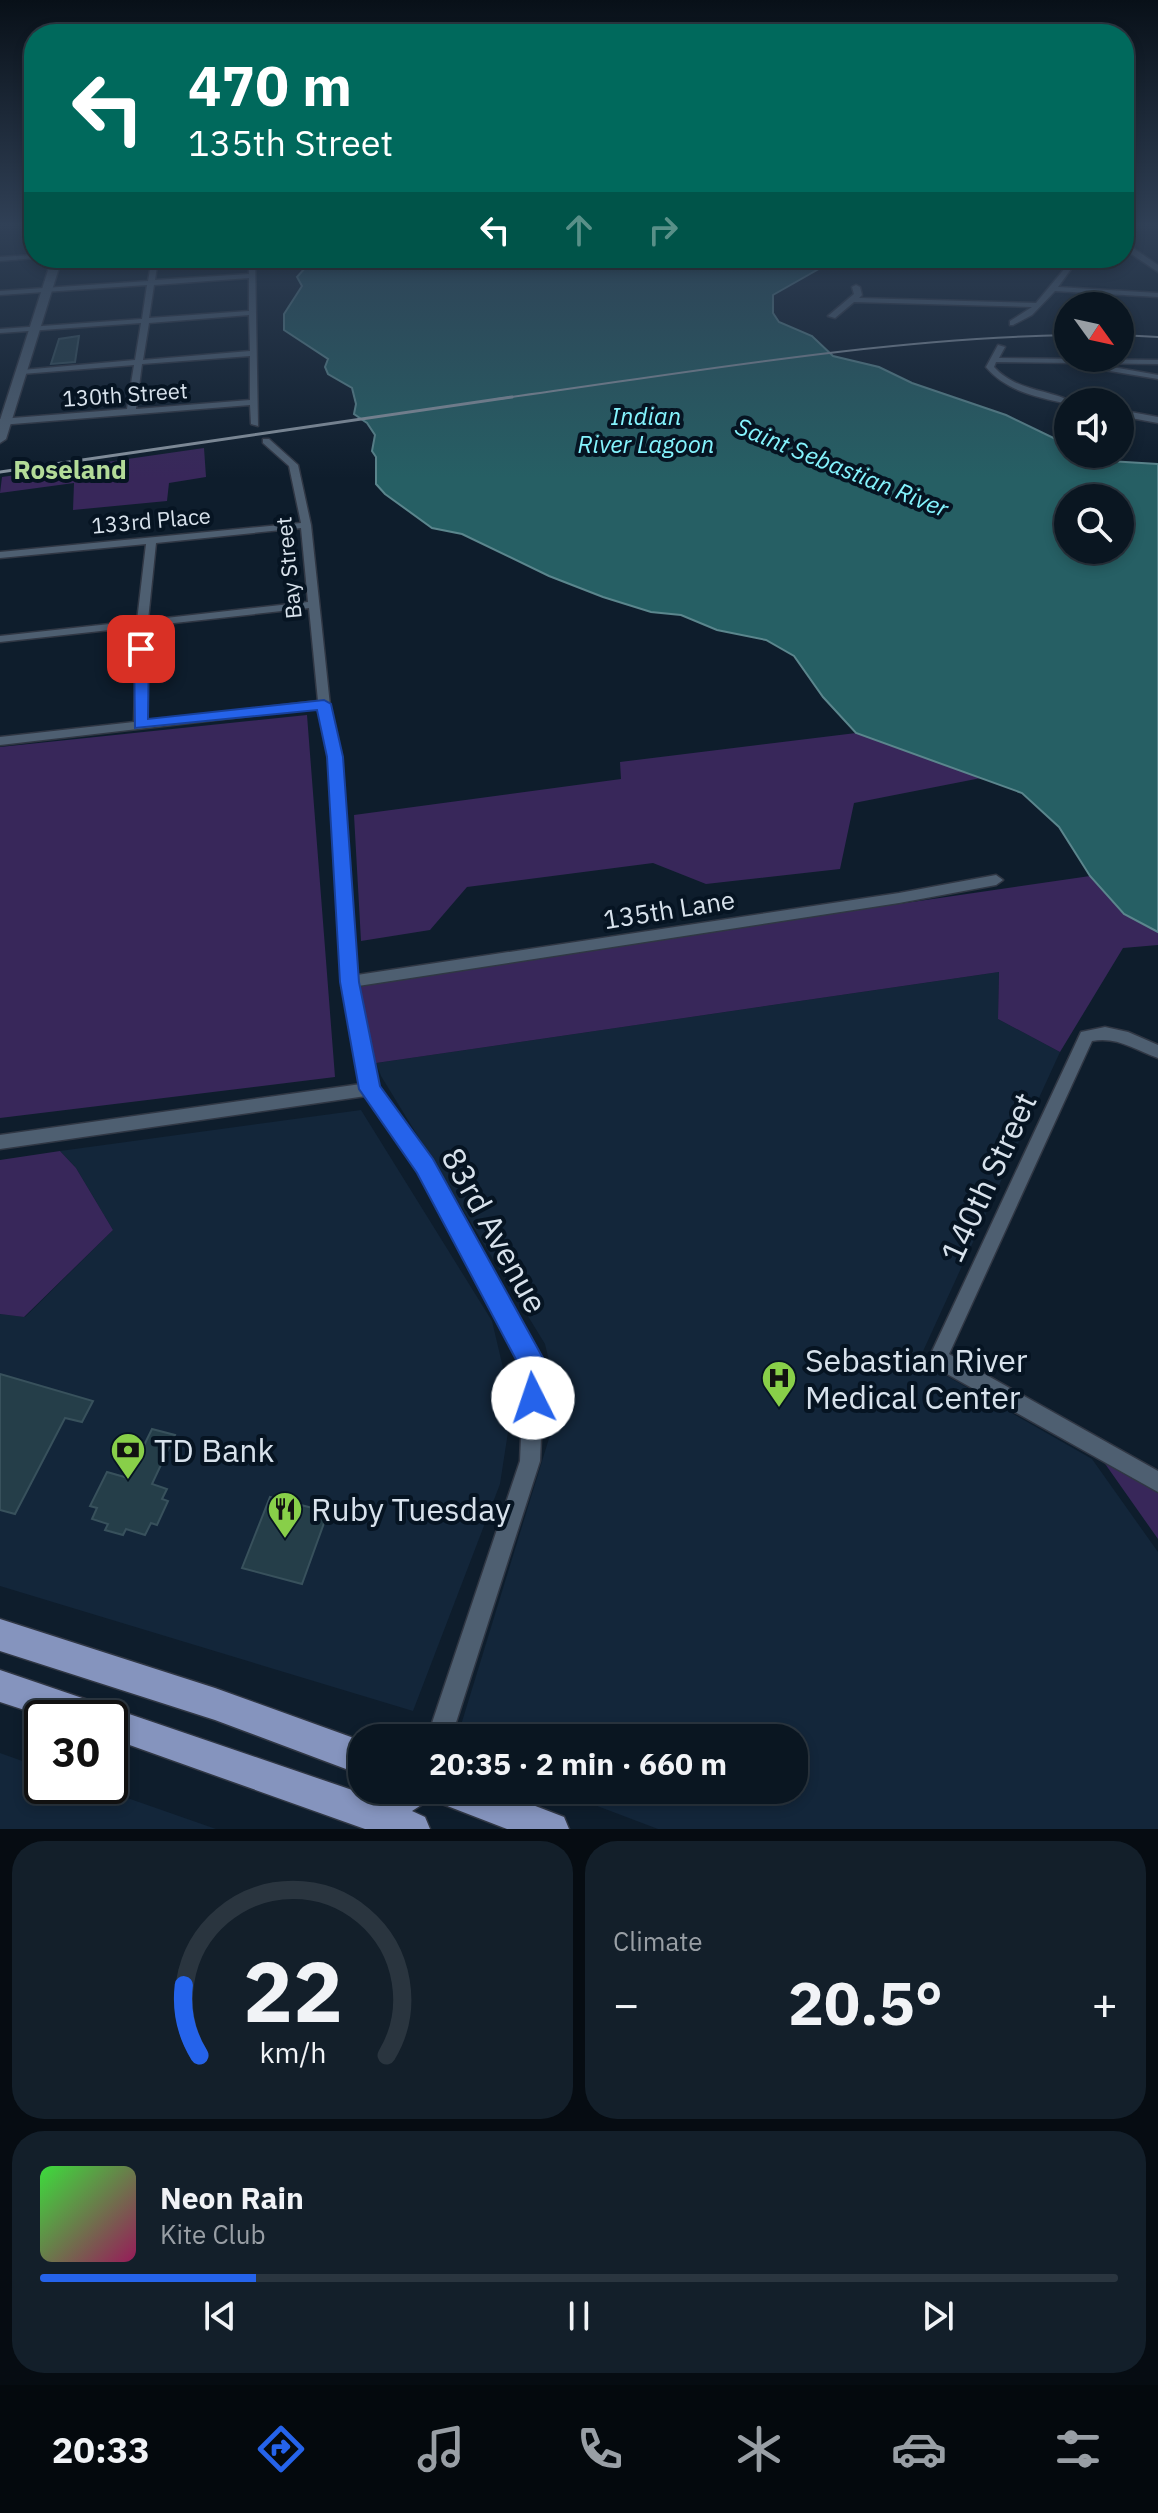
<!DOCTYPE html>
<meta charset="utf-8">
<style>
:root{--surface:#0a1621;--page:#131f2a;--text:#f1f3f6;--muted:#999fa5;--line:#2a353f;--accent:#2563eb}
body{margin:0;font-family:"IBM Plex Sans",sans-serif;background:var(--page);color:var(--text);height:100vh;display:flex;flex-direction:column;font-size:30px;white-space:nowrap}
*{box-sizing:border-box;margin:0}
p{font-size:26px;color:var(--muted)}
.icon{flex:none;width:44px;height:44px;fill:none;stroke:currentColor;stroke-width:2;stroke-linecap:round;stroke-linejoin:round}
.map{position:relative;height:1829px;overflow:hidden}
.panel{display:flex;flex-direction:column;gap:12px;padding:12px;background:#060c12;flex:1}
.panel>*{flex:none}
.guide{position:absolute;left:24px;top:24px;width:1110px;height:244px;border-radius:32px;box-shadow:0 4px 12px #0003,0 0 0 2px var(--line);background:#00695c;color:#fff;overflow:hidden}
.needle{width:52px;rotate:123deg}
.controls{position:absolute;left:1054px;top:292px;display:grid;gap:16px}
.controls a{display:grid;place-items:center;width:80px;height:80px;border-radius:50%;background:var(--surface);box-shadow:0 4px 12px #0003,0 0 0 2px var(--line);font-size:40px}
.speed{position:absolute;left:24px;top:1700px;display:flex;gap:16px;font-size:40px;font-weight:700;text-align:center}
.speed>*{display:grid;place-content:center;width:104px;height:104px;border-radius:50%;background:var(--surface);box-shadow:0 4px 12px #0003,0 0 0 2px var(--line);line-height:1}
.speed .limit{border:4px solid #111;border-radius:12px;background:#fff;color:#111}
.pin{position:absolute;display:grid;place-items:center;width:68px;height:68px;color:#fff;margin:-34px;border-radius:16px;box-shadow:0 4px 12px #0006}
.me{position:absolute;width:88px;margin:-44px;rotate:356deg;stroke-linejoin:round;filter:drop-shadow(0 0 6px #0008)}
.turn{display:flex;align-items:center;gap:28px;height:168px;padding:0 32px;font-size:36px}
.turn .icon{width:104px;height:104px;stroke-width:2.5}
.turn b{display:block;font-size:56px;line-height:68px}
.lanes{display:flex;align-items:center;height:76px;padding:0 32px;background:#0003;justify-content:center;gap:40px;direction:ltr}
.lanes .off{opacity:.35}
.big{font-size:60px;font-weight:700;line-height:1.1}
.panel .tile{flex:1;display:flex;flex-direction:column;justify-content:center;gap:12px;min-width:0;padding:0 28px;border-radius:32px;background:var(--page)}
.panel .dial{align-items:center;gap:0}
.dial svg{height:208px;overflow:visible;fill:none;stroke:var(--line);stroke-width:7;stroke-linecap:round;text-anchor:middle}
.dial text{fill:var(--text);stroke:none}
.song{display:flex;align-items:center;gap:24px}
.cover{width:96px;height:96px;border-radius:12px;background:linear-gradient(135deg,hsl(120 70% 55%),hsl(330 70% 35%))}
.played{height:8px;border-radius:4px;background:linear-gradient(90deg,var(--accent) 20%,var(--line) 20%)}
.keys{display:flex;justify-content:space-around;direction:ltr}
.heat{display:flex;justify-content:space-between;align-items:center;font-size:44px;direction:ltr}
.panel .tiles{flex:1;display:grid;gap:12px;grid-template-columns:1fr 1fr}
.tile:last-child{grid-column:span 2}
.trip{position:absolute;left:348px;top:1724px;width:460px;height:80px;border-radius:32px;background:var(--surface);box-shadow:0 4px 12px #0003,0 0 0 2px var(--line);font-weight:700;line-height:80px;text-align:center}
.tab-bar{display:flex;height:128px;justify-content:space-around;align-items:center;background:#04090d;color:var(--muted)}
.tab-bar .icon{width:56px;height:56px}
.tab-bar .current{color:var(--accent)}
.tab-bar b{font-size:36px;color:var(--text)}
.map>svg:first-child{display:block}
</style>
<div class="map">
<svg width="1158" height="1829" viewBox="0 0 1158 1829">
<rect width="100%" height="100%" fill="#0e1d2c"/>
<!-- built -->
<path fill="#13263a" d="M999 972 998 1019 1060 1052 919 1360 1092 1459 1158 1552V1829H658L555 1790H794V1738H457L551 1432 555 1386 545 1344 381 1076 376 1063Z
M361 1110 492 1321 512 1406 500 1484 413 1711 0 1586V1314L25 1317 113 1230 76 1168 60 1151Z
M0 1753 42 1768V1786H93L216 1829H0Z"/>
<!-- green -->
<path fill="#38275a" d="M204 448 206 477 169 483 167 501 73 510 74 483 0 493 2 477Z
M307 715 335 1077 0 1118V747Z
M856 733 981 778 854 803 840 869 706 884 653 863 467 887 430 930 361 941 354 815 621 779 620 762Z
M1090 876 1124 914 1158 932V945L1123 948 1060 1052 998 1019 999 972 376 1063 357 983Z
M60 1151 76 1168 113 1230 24 1317 0 1314V1160Z
M1101 1458 1158 1485V1539Z"/>
<!-- water -->
<path fill="#265f64" stroke="#5b868d" stroke-width="2" fill-rule="evenodd" d="M314 258H838L773 295V313L779 322 812 336 833 356 879 367 912 383 1006 415 1066 444 1068 454 1103 457 1109 461 1158 464V932L1124 914 1090 876 1059 827 1022 793 856 733 823 697 794 656 766 640 717 630 681 615 651 612 603 597 549 576 462 534 432 528 385 494 376 484V457L372 451 375 435 367 423 354 414 356 404 352 388 328 374 325 367 328 359 284 330V314L302 286 297 277ZM1068 498H1120V550H1068Z"/>
<!-- building -->
<path fill="#253e49" stroke="#38515c" stroke-width="2" d="M79 336 75 362 51 364 59 339Z
M0 1374 93 1401 82 1422 65 1418 15 1514 0 1510Z
M152 1429 175 1435 152 1484 167 1489 162 1499 168 1501 157 1525 151 1523 145 1535 126 1529 123 1535 105 1530 108 1524 92 1519 97 1508 90 1506 107 1472 128 1478Z
M270 1497 328 1512 302 1584 242 1568Z"/>
<g fill="none" stroke-linecap="round" stroke-linejoin="round">
<!-- minor casing -->
<g stroke="#303744" stroke-width="3">
<path id="minor" d="M34 255 36 258 0 261V257Z
M152 258H158L155 280 249 274V258H255L258 426 251 424 250 405 0 425V419L127 409 134 365 22 374 18 372 22 370 135 360 141 323 0 333V329L142 319 147 285 0 295V291L148 281ZM249 278V311L149 318 154 285ZM249 315 250 351 143 360 149 323ZM250 356V400L136 409 142 364Z
M1071 261 1076 262 1058 287 1158 293V297L1055 291 1032 315 1013 325H1010V321L1032 307 854 302 835 318 828 316 854 294 852 287 856 285 860 287 862 295 859 298 1036 303Z
M998 345 1005 347 999 358 1158 360V364L996 362 994 367C1016 391 1047 389 1073 402H1068V404C1038 397 1007 392 986 367Z
M1101 365 1158 375V379L1098 369 1097 367Z
M1120 410 1158 417V423L1120 416Z
M263 439H269L298 465 311 525 331 715 341 757 357 975 899 893 996 875 1003 880 996 885 899 903 358 986 378 1087 431 1161 544 1367 540 1461 451 1738H427L520 1461 524 1368 419 1171 366 1096 0 1149V1135L361 1084 343 982 329 757 318 708 0 745V737L134 722 137 627 0 642V636L137 621 146 544 0 558V552L301 523 289 466 263 443ZM301 528 308 602 148 620 156 543ZM309 608 318 701 146 721 147 626Z
M1105 1027 1128 1032 1158 1045V1058C1135 1050 1117 1036 1092 1041L949 1354 1158 1471V1492L931 1365 929 1358 1081 1032Z"/>
</g>
<!-- tertiary casing -->
<g stroke="#303744" stroke-width="3">
<path id="tertiary" d="M1124 242 1158 265V272L1124 249Z"/>
</g>
<!-- secondary casing -->
<g stroke="#303744" stroke-width="3">
<path id="secondary" d="M52 258H62L6 439 0 443V420Z"/>
</g>
<!-- primary casing -->
<g stroke="#303744" stroke-width="3">
<path id="primary" d="M0 1619 215 1688 362 1741V1775L215 1720 0 1651Z
M0 1670 358 1792 431 1790 426 1802 412 1811 425 1817 430 1829H365L110 1738V1718H49L0 1702Z
M432 1790H494L564 1817 569 1829H507L437 1802Z"/>
</g>
<!-- minor -->
<use href="#minor" fill="#4e5f71" fill-rule="evenodd"/>
<!-- tertiary -->
<use href="#tertiary" fill="#4e5f71" fill-rule="evenodd"/>
<!-- secondary -->
<use href="#secondary" fill="#4e5f71" fill-rule="evenodd"/>
<!-- primary -->
<use href="#primary" fill="#8594be" fill-rule="evenodd"/>
<!-- rail-far1 -->
<path stroke="#87939f" stroke-width="2" d="M1120 335 1158 337
M497 399C687 373 876 339 1068 335"/>
<!-- rail -->
<path stroke="#87939f" stroke-width="3" d="M0 472 512 397"/>
</g>
<!-- sky -->
<linearGradient id="sky" x2="0" y2="1"><stop stop-color="#081018"/><stop offset="0.47" stop-color="#304056"/><stop offset="1" stop-color="#304056" stop-opacity="0"/></linearGradient>
<rect width="1158" height="479" fill="url(#sky)"/>
<!-- route -->
<path fill="#2563eb" stroke="#184099" stroke-width="2" d="M141 644 149 649 148 719 324 700 331 704 343 757 359 982 380 1086 433 1159 543 1358C549 1372 547 1393 542 1407L533 1411 524 1407 520 1398 521 1369 417 1173 359 1089 340 982 327 757 317 710 135 728 134 649Z"/>
<!-- icons -->
<defs>
<g id="hospital-pin" transform="scale(1.8)"><path d="M0 17L-7.5 6A9.5 9.5 0 1 1 7.5 6Z" fill="#88cf49" stroke="#061422"/><path d="M-5-5h3v3.5h4V-5h3V5h-3V1.5h-4V5h-3Z" fill="#111"/></g>
<g id="bank-pin" transform="scale(1.8)"><path d="M0 17L-7.5 6A9.5 9.5 0 1 1 7.5 6Z" fill="#88cf49" stroke="#061422"/><path d="M-6-4H6V4H-6ZM0-2.3a2.3 2.3 0 1 0 0 4.6a2.3 2.3 0 1 0 0-4.6Z" fill="#111"/></g>
<g id="restaurant-pin" transform="scale(1.8)"><path d="M0 17L-7.5 6A9.5 9.5 0 1 1 7.5 6Z" fill="#88cf49" stroke="#061422"/><path d="M-5-6h1v4h1v-4h1v4h1v-4h1v5L-1.5 .5V6h-2V.5L-5-1ZM5-6V6H3V1.5H1.5Q1.5-4 5-6Z" fill="#111"/></g>
</defs>
<g fill-rule="evenodd">
<use href="#hospital-pin" x="779" y="1378"/>
<use href="#bank-pin" x="128" y="1450"/>
<use href="#restaurant-pin" x="285" y="1509"/>
</g>
<g text-anchor="middle" dominant-baseline="central" stroke-width="8" stroke-linejoin="round" paint-order="stroke">
<!-- far-street labels -->
<g font-size="22" fill="#d8e2ec" stroke="#061422">
<text transform="translate(125 394) rotate(-4)">130th Street</text>
<text transform="translate(151 520) rotate(-5)">133rd Place</text>
<text transform="translate(288 568) rotate(-96)">Bay Street</text>
</g>
<!-- far-water labels -->
<g font-size="24" font-style="italic" fill="#85f4fe" stroke="#061422">
<text x="646" y="416">Indian<tspan x="646" dy="28">River Lagoon</tspan></text>
<text transform="translate(842 467) rotate(22)">Saint Sebastian River</text>
</g>
<!-- far-quarter labels -->
<g font-size="26" font-weight="bold" fill="#b3db98" stroke="#061422">
<text x="70" y="469">Roseland</text>
</g>
<!-- street labels -->
<g font-size="26" fill="#d8e2ec" stroke="#061422">
<text transform="translate(669 909) rotate(-9)">135th Lane</text>
</g>
<!-- near-street labels -->
<g font-size="32" fill="#d8e2ec" stroke="#061422">
<text transform="translate(988 1177) rotate(-65)">140th Street</text>
<text transform="translate(495 1230) rotate(61)">83rd Avenue</text>
</g>
<!-- near-poi labels -->
<g font-size="32" fill="#d8e2ec" stroke="#061422" text-anchor="start">
<text x="805" y="1360">Sebastian River<tspan x="805" dy="37">Medical Center</tspan></text>
<text x="154" y="1450">TD Bank</text>
<text x="311" y="1509">Ruby Tuesday</text>
</g>
</g>
</svg>
<div class="controls">
<a><svg class="needle" viewBox="-14 -14 28 28"><path d="M0-13l5 13h-10z" fill="#e53935"/><path d="M0 13l5-13h-10z" fill="#999fa5"/></svg></a>
<a><svg class="icon" aria-label="sound" viewBox="0 0 24 24"><path d="M4 9h4l5-4v14l-5-4H4zM17 9q2 3 0 6"/></svg></a>
<a><svg class="icon" aria-label="search" viewBox="0 0 24 24"><circle cx="10" cy="10" r="6"/><path d="M15 15l6 6"/></svg></a>
</div>
<div class="speed"><div class="limit">30</div></div>
<div class="pin" style="left:141px;top:649px;background:#d93025"><svg class="icon" aria-label="arrive" viewBox="0 0 24 24"><path d="M6 21V4h12l-3 4 3 4H6"/></svg></div>
<svg class="me" style="left:533px;top:1398px" viewBox="-20 -20 40 40"><circle r="19" fill="#fff"/><path d="M0-13L10 11 0 6-10 11z" fill="#2563eb"/></svg>
<div class="trip">20:35 · 2 min · 660 m</div>
<div class="guide">
<div class="turn"><svg class="icon" aria-label="left" viewBox="0 0 24 24"><path d="M17 20v-9H6M10 6l-5 5 5 5"/></svg><div><b>470 m</b>135th Street</div></div>
<div class="lanes"><svg class="icon" aria-label="left" viewBox="0 0 24 24"><path d="M17 20v-9H6M10 6l-5 5 5 5"/></svg><svg class="icon off" aria-label="ahead" viewBox="0 0 24 24"><path d="M12 20V5M6 11l6-6 6 6"/></svg><svg class="icon off" aria-label="right" viewBox="0 0 24 24"><path d="M7 20v-9h11M14 6l5 5-5 5"/></svg></div>
</div>
</div>
<section class="panel">
<div class="tiles">
<div class="tile dial"><svg viewBox="0 0 100 80">
<path d="M14 69A42 42 0 1 1 86 69"/>
<path d="M14 69A42 42 0 0 1 8 42" stroke="#2563eb"/>
<text x="50" y="56" font-size="32" font-weight="700">22</text>
<text x="50" y="72" font-size="11">km/h</text>
</svg></div>
<div class="tile"><p>Climate</p>
<div class="heat"><a>−</a><b class="big">20.5°</b><a>+</a></div>
</div>
<div class="tile">
<div class="song"><i class="cover"></i><div><b>Neon Rain</b><p>Kite Club</p></div></div>
<div class="played"></div>
<div class="keys"><svg class="icon" aria-label="previous" viewBox="0 0 24 24"><path d="M18 5L8 12l10 7zM5 5v14"/></svg><svg class="icon" aria-label="pause" viewBox="0 0 24 24"><path d="M8 5v14M16 5v14"/></svg><svg class="icon" aria-label="next" viewBox="0 0 24 24"><path d="M6 5l10 7-10 7zM19 5v14"/></svg></div>
</div>
</div>
</section>
<nav class="tab-bar">
<b>20:33</b>
<svg class="icon current" aria-label="directions" viewBox="0 0 24 24"><path d="M12 3l9 9-9 9-9-9zM9 14v-3h6M13 9l2 2-2 2"/></svg>
<svg class="icon" aria-label="music" viewBox="0 0 24 24"><path d="M9 18V5l10-2v13"/><circle cx="6" cy="18" r="3"/><circle cx="16" cy="16" r="3"/></svg>
<svg class="icon" aria-label="phone" viewBox="0 0 24 24"><path d="M5 4h4l2 5-3 2q2 4 5 5l2-3 5 2v4C11 20 4 13 5 4z"/></svg>
<svg class="icon" aria-label="climate" viewBox="0 0 24 24"><path d="M12 3v18M4 7l16 10M4 17L20 7"/></svg>
<svg class="icon" aria-label="car" viewBox="0 0 24 24"><path d="M5 17H2v-5l4-1 3-4h7l3 4 3 1v5h-3M9 17h6M6 11h13"/><circle cx="7" cy="17" r="2"/><circle cx="17" cy="17" r="2"/></svg>
<svg class="icon" aria-label="filters" viewBox="0 0 24 24"><path d="M4 7h16M4 17h16"/><circle cx="9" cy="7" r="2"/><circle cx="15" cy="17" r="2"/></svg>
</nav>
